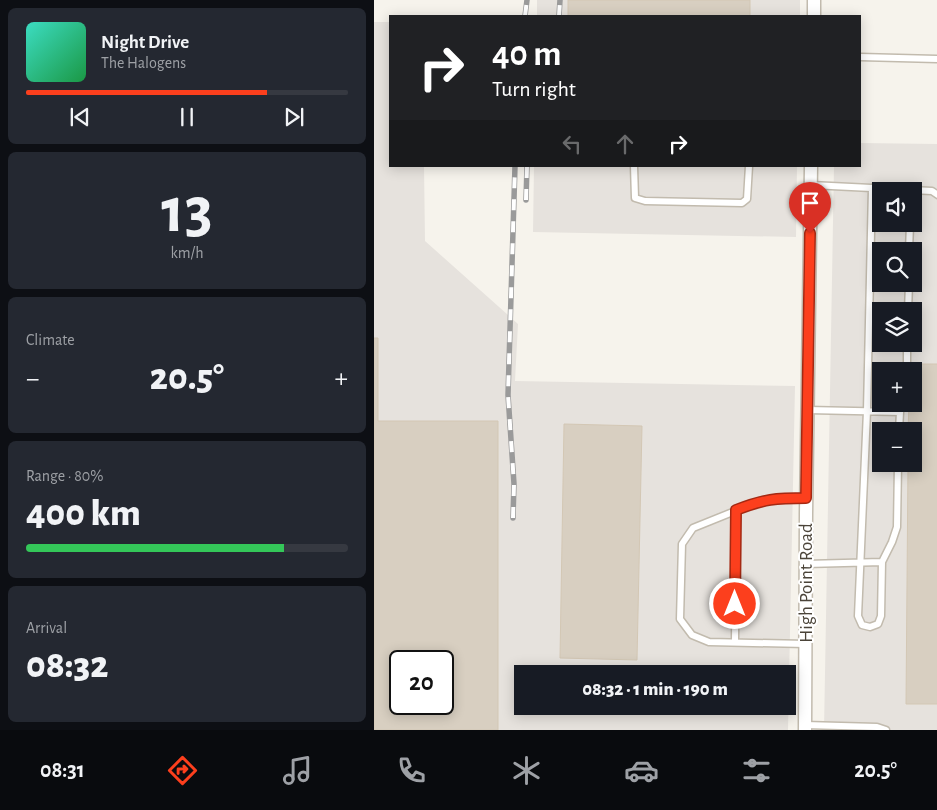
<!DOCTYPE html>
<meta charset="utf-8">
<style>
:root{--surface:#171b24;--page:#242831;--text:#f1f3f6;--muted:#9ea1a6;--line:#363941;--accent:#fc3f1d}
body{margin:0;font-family:"Alegreya Sans",sans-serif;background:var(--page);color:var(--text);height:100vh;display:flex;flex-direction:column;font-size:19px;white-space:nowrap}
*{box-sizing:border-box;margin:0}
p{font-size:16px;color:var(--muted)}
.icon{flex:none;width:28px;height:28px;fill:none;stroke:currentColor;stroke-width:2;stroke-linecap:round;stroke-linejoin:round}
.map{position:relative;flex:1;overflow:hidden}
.drawer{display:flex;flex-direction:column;gap:8px;padding:8px;background:#0d0f14;width:374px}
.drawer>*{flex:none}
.top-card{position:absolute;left:15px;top:15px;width:472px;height:152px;border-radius:0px;box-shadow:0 2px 12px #0003;background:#202124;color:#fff;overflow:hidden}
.tools{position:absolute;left:498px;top:182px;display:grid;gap:10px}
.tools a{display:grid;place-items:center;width:50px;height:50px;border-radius:0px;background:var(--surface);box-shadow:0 2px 12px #0003;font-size:25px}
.speed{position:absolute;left:15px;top:650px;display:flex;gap:10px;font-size:25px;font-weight:700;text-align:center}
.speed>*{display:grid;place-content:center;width:65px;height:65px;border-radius:50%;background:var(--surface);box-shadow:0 2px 12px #0003;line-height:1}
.speed .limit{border:2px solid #111;border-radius:8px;background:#fff;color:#111}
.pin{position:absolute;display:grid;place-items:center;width:42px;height:42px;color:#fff;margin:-51px -21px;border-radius:50% 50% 50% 0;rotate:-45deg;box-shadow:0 0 5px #0007}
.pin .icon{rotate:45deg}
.me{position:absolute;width:55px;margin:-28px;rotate:0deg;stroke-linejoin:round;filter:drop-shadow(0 0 4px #0008)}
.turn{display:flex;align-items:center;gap:18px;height:105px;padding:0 20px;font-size:22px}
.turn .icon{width:65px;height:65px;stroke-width:2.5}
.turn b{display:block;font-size:35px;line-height:42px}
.lanes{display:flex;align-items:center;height:48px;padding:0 20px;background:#0003;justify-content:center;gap:25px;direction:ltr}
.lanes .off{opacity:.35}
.big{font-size:38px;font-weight:800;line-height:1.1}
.drawer .card{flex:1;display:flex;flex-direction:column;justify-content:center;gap:8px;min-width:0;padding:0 18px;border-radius:8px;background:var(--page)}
.drawer .dial{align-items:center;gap:0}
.dial b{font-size:65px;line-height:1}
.song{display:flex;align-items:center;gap:15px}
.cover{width:60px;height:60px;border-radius:8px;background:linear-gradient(135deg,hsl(170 70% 55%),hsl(140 70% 35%))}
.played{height:5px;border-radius:2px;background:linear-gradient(90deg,var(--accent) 75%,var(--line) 75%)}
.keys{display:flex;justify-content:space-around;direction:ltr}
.heat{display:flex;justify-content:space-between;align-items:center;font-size:28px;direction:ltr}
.charge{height:8px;border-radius:4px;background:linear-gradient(90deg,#34c759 80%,var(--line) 0)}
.trip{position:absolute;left:140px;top:665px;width:282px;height:50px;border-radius:0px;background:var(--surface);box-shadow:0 2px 12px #0003;font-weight:800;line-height:50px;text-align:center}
.dock{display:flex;height:80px;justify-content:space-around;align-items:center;background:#090b0e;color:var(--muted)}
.dock .icon{width:35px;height:35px}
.dock .active{color:var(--accent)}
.dock b{font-size:22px;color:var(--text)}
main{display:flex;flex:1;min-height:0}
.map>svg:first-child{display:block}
</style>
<main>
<section class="drawer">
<div class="card">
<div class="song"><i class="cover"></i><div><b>Night Drive</b><p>The Halogens</p></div></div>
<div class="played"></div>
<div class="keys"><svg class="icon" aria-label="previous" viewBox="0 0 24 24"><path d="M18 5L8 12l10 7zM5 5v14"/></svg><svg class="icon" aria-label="pause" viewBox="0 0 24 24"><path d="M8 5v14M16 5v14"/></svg><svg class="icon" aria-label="next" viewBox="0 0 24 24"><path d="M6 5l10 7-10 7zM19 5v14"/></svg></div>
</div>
<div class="card dial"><b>13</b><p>km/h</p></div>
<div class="card"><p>Climate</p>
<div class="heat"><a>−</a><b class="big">20.5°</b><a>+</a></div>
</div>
<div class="card"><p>Range · 80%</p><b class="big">400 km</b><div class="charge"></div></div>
<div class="card"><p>Arrival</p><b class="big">08:32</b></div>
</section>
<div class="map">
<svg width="564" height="730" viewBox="0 0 564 730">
<rect width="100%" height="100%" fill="#f6f3ec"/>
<!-- industrial -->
<path fill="#e6e2dd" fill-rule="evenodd" d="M163 0H426V16H163Z
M0 22H16V166H50L51 241 144 324 141 381 421 386 414 730H0ZM26 661H69V704H26ZM149 674H414V706H149Z
M486 143 563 144V730H450L460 166H486ZM506 191H539V224H506ZM506 251H539V284H506ZM506 311H539V344H506ZM506 371H539V404H506ZM506 431H539V464H506Z
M160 166H423L422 237 159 232Z"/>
<!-- building -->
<path fill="#d8cfc1" stroke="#d3c7b4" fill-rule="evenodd" d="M194 0H376V16H194Z
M0 338H4V421H124V730H0ZM26 661H69V704H26Z
M535 364H564V704H532L534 464H539V431H534L535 404H539V371H535Z
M190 424 268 426 263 660 186 658Z"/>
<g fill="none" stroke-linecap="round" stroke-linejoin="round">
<!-- lane casing -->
<g stroke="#c2bbae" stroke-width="9">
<path id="lane" d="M486 57 564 59
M260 166 261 198 271 201 368 203 373 199 375 166
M437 185 558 191 564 195
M498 188 493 411 484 616 488 625 496 627 504 624 507 616 508 562 518 542 523 527 524 464
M535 251 536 224
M534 311 535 284
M533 371V344
M434 410 526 412 528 404
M525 431 526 412
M432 564 508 562
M361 642 362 510
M432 644 335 642 318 635 306 619 308 544 319 528 386 501 403 498H432
M431 725 503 727 512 730"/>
</g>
<!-- street casing -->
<g stroke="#c2bbae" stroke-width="15">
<path id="street" d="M440 0V16
M431 730 432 514 437 166"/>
</g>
<!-- lane -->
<use href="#lane" stroke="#fff" stroke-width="6"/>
<!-- street -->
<use href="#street" stroke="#fff" stroke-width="12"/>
<!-- rail casing -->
<g stroke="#9a9a9a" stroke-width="5.5">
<path id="rail" d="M151 16 153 0
M185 16 186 0
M152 200 153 166
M139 518 140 484 134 395 141 166"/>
</g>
<!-- rail -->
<use href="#rail" stroke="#fff" stroke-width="4" stroke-dasharray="11" stroke-linecap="butt"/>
</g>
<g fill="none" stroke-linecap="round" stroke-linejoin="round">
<!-- route casing -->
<g stroke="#a42913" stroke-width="12">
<path id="route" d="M361 604 362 510C390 499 402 498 432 498L436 233"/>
</g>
<!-- route -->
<use href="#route" stroke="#fc3f1d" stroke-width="9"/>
</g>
<g text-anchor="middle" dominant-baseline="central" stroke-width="4" stroke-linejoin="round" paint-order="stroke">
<!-- street labels -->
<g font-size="19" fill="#4b4439" stroke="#fff">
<text transform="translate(432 583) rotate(-90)">High Point Road</text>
</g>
</g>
</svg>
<div class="tools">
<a><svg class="icon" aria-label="sound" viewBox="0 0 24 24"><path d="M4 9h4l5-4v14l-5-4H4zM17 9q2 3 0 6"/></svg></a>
<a><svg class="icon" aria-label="search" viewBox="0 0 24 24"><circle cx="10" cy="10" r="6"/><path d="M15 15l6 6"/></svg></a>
<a><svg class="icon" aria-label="layers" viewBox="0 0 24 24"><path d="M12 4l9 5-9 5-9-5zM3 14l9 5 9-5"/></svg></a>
<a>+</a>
<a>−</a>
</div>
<div class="speed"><div class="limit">20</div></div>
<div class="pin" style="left:436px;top:233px;background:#d93025"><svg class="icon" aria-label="arrive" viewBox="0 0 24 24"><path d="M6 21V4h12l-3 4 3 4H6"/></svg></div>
<svg class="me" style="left:361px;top:604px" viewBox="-20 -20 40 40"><circle r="17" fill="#fc3f1d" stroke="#fff" stroke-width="3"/><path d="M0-11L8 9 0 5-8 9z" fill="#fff"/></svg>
<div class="trip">08:32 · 1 min · 190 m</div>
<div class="top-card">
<div class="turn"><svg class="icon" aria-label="right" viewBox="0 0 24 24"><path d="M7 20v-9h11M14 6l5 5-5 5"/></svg><div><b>40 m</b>Turn right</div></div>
<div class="lanes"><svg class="icon off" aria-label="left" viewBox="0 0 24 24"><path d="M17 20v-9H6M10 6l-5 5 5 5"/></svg><svg class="icon off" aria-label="ahead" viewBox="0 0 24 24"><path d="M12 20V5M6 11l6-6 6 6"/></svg><svg class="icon" aria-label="right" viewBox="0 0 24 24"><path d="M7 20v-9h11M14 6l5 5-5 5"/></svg></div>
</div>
</div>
</main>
<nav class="dock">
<b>08:31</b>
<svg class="icon active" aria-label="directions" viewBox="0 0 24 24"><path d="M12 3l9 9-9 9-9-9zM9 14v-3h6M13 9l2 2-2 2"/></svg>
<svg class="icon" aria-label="music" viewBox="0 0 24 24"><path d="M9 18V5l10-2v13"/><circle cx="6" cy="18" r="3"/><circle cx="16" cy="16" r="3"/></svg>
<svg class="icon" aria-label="phone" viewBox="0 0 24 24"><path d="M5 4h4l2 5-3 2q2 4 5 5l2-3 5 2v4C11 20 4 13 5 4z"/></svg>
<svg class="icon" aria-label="climate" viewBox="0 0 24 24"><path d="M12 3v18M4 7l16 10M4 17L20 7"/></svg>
<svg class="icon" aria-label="car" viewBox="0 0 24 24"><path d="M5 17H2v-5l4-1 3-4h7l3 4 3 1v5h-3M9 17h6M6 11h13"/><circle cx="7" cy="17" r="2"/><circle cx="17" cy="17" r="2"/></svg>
<svg class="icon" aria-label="filters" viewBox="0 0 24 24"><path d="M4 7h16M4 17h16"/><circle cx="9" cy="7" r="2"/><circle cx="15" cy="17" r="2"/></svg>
<b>20.5°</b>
</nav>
